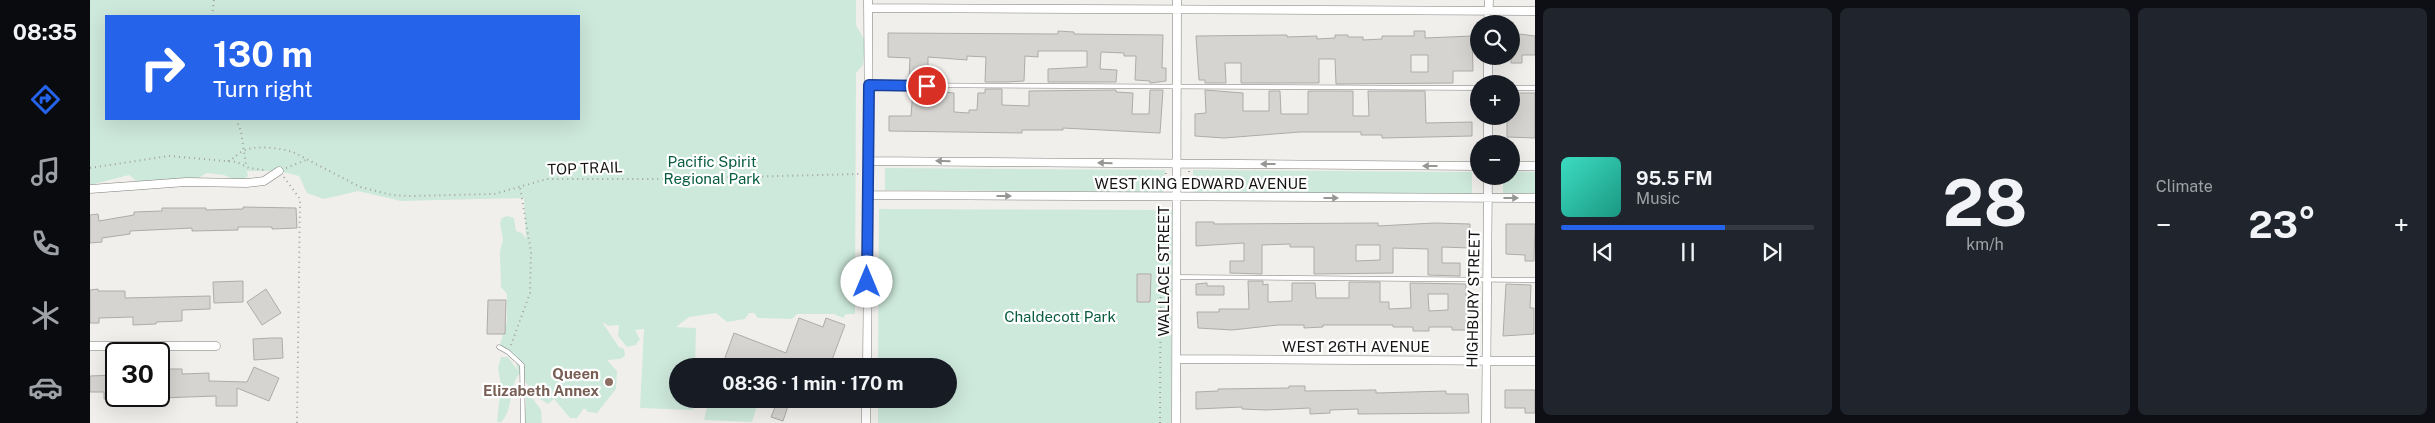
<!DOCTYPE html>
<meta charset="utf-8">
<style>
:root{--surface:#171b24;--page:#20242c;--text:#f1f3f6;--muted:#9ea1a6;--line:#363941;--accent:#2563eb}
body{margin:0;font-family:"Public Sans",sans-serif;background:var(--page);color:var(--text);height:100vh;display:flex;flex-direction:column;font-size:19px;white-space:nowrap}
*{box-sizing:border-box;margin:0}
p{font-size:16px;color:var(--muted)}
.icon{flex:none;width:28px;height:28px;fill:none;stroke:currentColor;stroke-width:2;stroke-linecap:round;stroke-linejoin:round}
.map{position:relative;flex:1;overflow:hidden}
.sheet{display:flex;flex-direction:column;gap:8px;padding:8px;background:#0d0f14;width:900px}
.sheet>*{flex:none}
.banner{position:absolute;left:15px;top:15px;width:475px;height:105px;border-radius:0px;box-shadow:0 5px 20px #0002;background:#2563eb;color:#fff;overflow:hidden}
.buttons{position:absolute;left:1380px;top:15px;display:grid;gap:10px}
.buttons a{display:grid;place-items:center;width:50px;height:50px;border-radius:50%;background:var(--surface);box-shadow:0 5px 20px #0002;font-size:25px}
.speed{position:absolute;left:15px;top:342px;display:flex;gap:10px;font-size:25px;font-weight:700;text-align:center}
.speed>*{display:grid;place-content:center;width:65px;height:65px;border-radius:50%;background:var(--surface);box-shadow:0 5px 20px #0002;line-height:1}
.speed .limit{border:2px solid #111;border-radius:8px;background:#fff;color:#111}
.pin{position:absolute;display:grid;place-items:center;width:42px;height:42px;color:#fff;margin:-21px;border:2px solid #fff;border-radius:50%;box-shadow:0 1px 5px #0007}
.me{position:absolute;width:55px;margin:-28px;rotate:0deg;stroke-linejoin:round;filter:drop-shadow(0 0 4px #0008)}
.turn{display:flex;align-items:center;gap:18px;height:105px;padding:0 25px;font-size:22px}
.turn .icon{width:65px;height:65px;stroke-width:2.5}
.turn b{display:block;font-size:35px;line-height:42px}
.big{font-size:38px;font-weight:700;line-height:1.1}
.sheet .widget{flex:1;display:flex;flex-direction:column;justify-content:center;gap:8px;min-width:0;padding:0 18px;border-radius:8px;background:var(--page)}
.sheet .dial{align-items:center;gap:0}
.dial b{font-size:65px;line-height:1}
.song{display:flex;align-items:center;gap:15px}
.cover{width:60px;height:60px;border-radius:8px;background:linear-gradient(135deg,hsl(170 70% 55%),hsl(170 70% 35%))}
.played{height:5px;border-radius:2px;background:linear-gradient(90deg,var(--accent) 65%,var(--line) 65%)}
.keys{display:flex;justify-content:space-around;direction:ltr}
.heat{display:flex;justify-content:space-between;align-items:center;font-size:28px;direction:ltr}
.sheet .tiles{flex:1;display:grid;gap:8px;grid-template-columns:repeat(3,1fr)}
.trip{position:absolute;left:579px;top:358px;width:288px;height:50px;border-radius:25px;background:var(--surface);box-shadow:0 5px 20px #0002;font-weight:700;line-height:50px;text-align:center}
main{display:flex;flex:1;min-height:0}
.dock{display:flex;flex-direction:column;width:90px;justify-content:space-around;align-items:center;background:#090b0e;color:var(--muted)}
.dock .icon{width:35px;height:35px}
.dock .selected{color:var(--accent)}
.dock b{font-size:22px;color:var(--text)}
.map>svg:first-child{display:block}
</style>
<main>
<nav class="dock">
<b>08:35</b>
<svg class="icon selected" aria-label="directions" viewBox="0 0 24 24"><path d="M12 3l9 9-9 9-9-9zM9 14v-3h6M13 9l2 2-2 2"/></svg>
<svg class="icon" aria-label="music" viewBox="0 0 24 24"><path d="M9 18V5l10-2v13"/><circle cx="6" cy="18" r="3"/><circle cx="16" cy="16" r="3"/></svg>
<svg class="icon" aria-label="phone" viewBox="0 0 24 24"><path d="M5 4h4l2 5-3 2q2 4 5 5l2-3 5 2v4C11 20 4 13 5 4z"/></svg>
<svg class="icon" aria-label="climate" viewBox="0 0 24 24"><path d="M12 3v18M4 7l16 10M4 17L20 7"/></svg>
<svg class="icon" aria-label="car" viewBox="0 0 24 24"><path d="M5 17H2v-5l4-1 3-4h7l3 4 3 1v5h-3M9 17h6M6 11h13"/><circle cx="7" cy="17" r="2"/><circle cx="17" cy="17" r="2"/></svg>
</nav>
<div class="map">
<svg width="1445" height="423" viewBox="0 0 1445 423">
<rect width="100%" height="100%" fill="#f1efec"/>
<!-- green -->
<path fill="#cde9db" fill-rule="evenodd" d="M0 0H766V25L775 41 773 65 766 73 765 314H756L753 318 744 314H707L702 319 668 318 664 313H659L655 319 637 322 626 313 599 317 586 327 606 328 605 366H588V399H603V410L550 408 554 329 545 330 550 339 546 345 537 347 528 336 529 325 519 326 512 322 529 347 534 349 535 356 530 359 517 360 527 371 526 389 507 413 498 412 494 408 487 418H480L464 399 458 404 447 397 429 374C418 389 424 409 411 422H407L411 385 408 368 411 357H418L428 371 426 363 410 344 417 322V294L411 287 410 252 413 239 410 223 412 218 417 216 424 218 426 231 432 233 436 239 434 198 311 201 268 191 234 199 217 193 209 176 189 171H157L158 176 150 182 134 175 117 173 105 180 49 183 39 175 0 185ZM16 16H489V119H16Z
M795 168 1075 170 1074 192 795 190Z
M1103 170 1382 172V194L1103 192Z
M1421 171 1445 172V193H1413V176H1421Z
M789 209 1082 210 1081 423H788V399H858V366H788Z
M441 396 451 410 452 423H435L436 397Z
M619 399H669L662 422 614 420Z"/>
<!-- building -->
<path fill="#d6d4d1" stroke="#aeaca8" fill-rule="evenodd" d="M968 31 984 32V34L1073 35 1072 68H1076V81L1060 83V81L1045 80 1046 56H1034V53L1011 52 1010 69 1027 70 1026 82H958V69L997 67V51H948V57L935 56 934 81 917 82H895L896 57 877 56V60L838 57V82L819 81 820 58 798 57V33L968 34Z
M1324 31H1335V38L1382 36 1383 71H1363V83L1246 84 1245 59H1229V83H1151V63H1135L1136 83H1115V80H1109L1106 36 1197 35V37L1227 36V39L1245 38V35H1258V37H1273V40L1292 39V36H1324ZM1321 55H1338V72H1321Z
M1421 33 1445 36V55H1432V63H1421Z
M823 89 864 93V112L879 113V110H887L888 93H895V89H912V105L939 106V91L1026 90V92L1043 93 1042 114H1059L1060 90H1073L1070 133 973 128V130H932V133L799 131V116H821Z
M1115 90 1153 93V111H1179V91H1190L1191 114H1218V91H1263V116H1279L1278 91H1335L1336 123 1382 122V136L1292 138V135H1271V132H1210L1134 138 1105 136V114L1116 113Z
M1427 93H1445V138L1417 137V116H1421V111L1427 112Z
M153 207 206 208 207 228 182 229V227H148V230L102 231V228L40 231V234L12 238V242L0 243V215L8 214 9 221 44 215V212L72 211V208H116V210L153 209Z
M1106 222H1124V224L1288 223V226L1344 223 1380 224V248L1352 247V263H1370V276L1338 275V249L1303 248V273L1224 274V247H1200V244L1172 245V274L1140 273V261H1154V243L1106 246ZM1266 245H1290V260L1266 261Z
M1416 224H1445L1444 261H1435V255L1416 254Z
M1047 274H1061L1060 302H1047Z
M153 281V302L124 303 123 282Z
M1158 281H1173V285L1178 284V302L1202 301V283H1225L1226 298H1259V282H1290V302H1299V309L1321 308 1320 283 1376 284V306H1381V330H1362V327H1339V331H1323V327H1303V325H1233V327L1214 328V325H1188L1142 330 1108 328 1107 312H1129V309H1159ZM1338 294H1358V310L1339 311Z
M1117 283V286H1134V295H1106V284Z
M1416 284 1441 285 1440 308H1444V334L1413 336Z
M8 289V291H35V298L120 296V309L92 310V321L66 322V324L43 325V317L9 318V323H0V290Z
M176 289 191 313 172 325 157 302Z
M398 300H416L415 334H397Z
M709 318 733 327 736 318 755 325 740 365 730 366 716 361 714 366H632L644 333 696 353Z
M181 338H192L193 358 164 360 163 339Z
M164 367 189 378 179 401 147 388V406H126V396L70 398V369H92V374L119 373V381L157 382Z
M26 375V399H14V392H0V376Z
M1199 386H1215V391L1286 390V393L1356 391V394H1378L1379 413 1268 414V409L1240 410V413L1220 414V408L1176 410 1152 409V407L1106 409V392L1128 391V389L1199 388Z
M1415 390H1445V413H1435V408H1415Z
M688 400 699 403 693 421 681 417Z"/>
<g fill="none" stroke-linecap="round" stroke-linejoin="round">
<!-- service casing -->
<g stroke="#7f7e7a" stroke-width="5">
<path id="service" d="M779 85 1389 88
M1421 88H1445
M1087 277 1445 280
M409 347 418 352 432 365 433 423"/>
</g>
<!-- minor casing -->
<g stroke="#7f7e7a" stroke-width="9">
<path id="minor" d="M778 8 1445 11
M1398 24 1399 0
M1398 56V84
M1398 144V116
M779 161 1389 166
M1421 166H1445
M0 189 96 182 157 183 174 181 189 171
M778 195 1445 198
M0 346H126
M1086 359 1445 361
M777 366 779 147 778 0
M776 423V399
M1086 423 1087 0
M1396 423 1398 176"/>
</g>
<!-- path -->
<path stroke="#a3a19f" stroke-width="2" stroke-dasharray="1 4" stroke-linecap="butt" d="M122 16 124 0
M146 119 151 131 156 165
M138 161C144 159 146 155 151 152 165 144 189 148 203 152L270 187 302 195 321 196 404 194 457 179H570L771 174
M0 168 79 156 147 162 159 168 174 170
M196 168 216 160
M1099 171V189
M194 177 210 199 207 423
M1075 189 1076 171
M421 345 440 293 441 252 430 187
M1070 423 1071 208"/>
<!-- service -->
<use href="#service" stroke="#fff" stroke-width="4"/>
<!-- minor -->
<use href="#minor" stroke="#fff" stroke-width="8"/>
</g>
<!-- one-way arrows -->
<defs><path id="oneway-solid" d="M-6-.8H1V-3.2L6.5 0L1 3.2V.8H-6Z" transform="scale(1.25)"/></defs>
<g fill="#969695">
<use href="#oneway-solid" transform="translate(853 161) rotate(-179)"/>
<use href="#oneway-solid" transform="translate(1015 163) rotate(-179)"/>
<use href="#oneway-solid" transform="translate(1178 164) rotate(-180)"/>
<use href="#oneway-solid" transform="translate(1340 166) rotate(-180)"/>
<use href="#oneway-solid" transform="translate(914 196)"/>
<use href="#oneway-solid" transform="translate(1241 198)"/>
<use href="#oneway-solid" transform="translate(1421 198)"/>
</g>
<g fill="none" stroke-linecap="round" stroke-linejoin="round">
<!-- route casing -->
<g stroke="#184099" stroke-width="12">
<path id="route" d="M777 282 779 85 837 86"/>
</g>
<!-- route -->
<use href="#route" stroke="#2563eb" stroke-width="9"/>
</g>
<!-- markers -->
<circle fill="#8d6e63" stroke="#fff" stroke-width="2" cx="519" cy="382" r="5"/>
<g text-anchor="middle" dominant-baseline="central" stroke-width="4.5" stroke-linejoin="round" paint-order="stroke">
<!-- park labels -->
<g font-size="15" fill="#085c3f" stroke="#fff">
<text x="622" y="161">Pacific Spirit<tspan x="622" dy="17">Regional Park</tspan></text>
<text x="970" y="316">Chaldecott Park</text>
</g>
<!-- street labels -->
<g font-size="15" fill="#161514" stroke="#fff">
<text transform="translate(495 168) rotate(-2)">TOP TRAIL</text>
<text x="1111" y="183">WEST KING EDWARD AVENUE</text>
<text transform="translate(1073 271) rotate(-90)">WALLACE STREET</text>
<text transform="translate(1383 299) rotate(-89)">HIGHBURY STREET</text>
<text x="1266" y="346">WEST 26TH AVENUE</text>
</g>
<!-- education labels -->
<g font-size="15" font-weight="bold" fill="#785e54" stroke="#fff" text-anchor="end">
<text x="509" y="373">Queen<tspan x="509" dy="17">Elizabeth Annex</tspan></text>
</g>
</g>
</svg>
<div class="buttons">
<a><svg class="icon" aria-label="search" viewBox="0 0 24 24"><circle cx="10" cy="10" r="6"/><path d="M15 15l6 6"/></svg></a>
<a>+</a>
<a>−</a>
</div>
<div class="speed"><div class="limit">30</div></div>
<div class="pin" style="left:837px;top:86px;background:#d93025"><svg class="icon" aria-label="arrive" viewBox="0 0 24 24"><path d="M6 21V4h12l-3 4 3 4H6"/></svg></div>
<svg class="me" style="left:777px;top:282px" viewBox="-20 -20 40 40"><circle r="19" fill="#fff"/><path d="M0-13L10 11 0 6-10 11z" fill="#2563eb"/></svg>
<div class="trip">08:36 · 1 min · 170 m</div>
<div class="banner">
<div class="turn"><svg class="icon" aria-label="right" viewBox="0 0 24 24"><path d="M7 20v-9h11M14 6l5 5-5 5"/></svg><div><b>130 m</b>Turn right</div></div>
</div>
</div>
<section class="sheet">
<div class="tiles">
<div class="widget">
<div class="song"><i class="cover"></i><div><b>95.5 FM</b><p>Music</p></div></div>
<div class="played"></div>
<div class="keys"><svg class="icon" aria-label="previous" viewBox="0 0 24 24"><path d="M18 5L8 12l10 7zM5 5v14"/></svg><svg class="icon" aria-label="pause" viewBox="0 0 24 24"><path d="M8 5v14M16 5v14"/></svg><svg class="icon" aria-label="next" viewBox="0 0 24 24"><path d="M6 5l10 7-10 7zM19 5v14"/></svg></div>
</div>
<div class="widget dial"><b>28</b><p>km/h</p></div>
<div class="widget"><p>Climate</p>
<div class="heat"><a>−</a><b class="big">23°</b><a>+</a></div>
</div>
</div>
</section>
</main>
